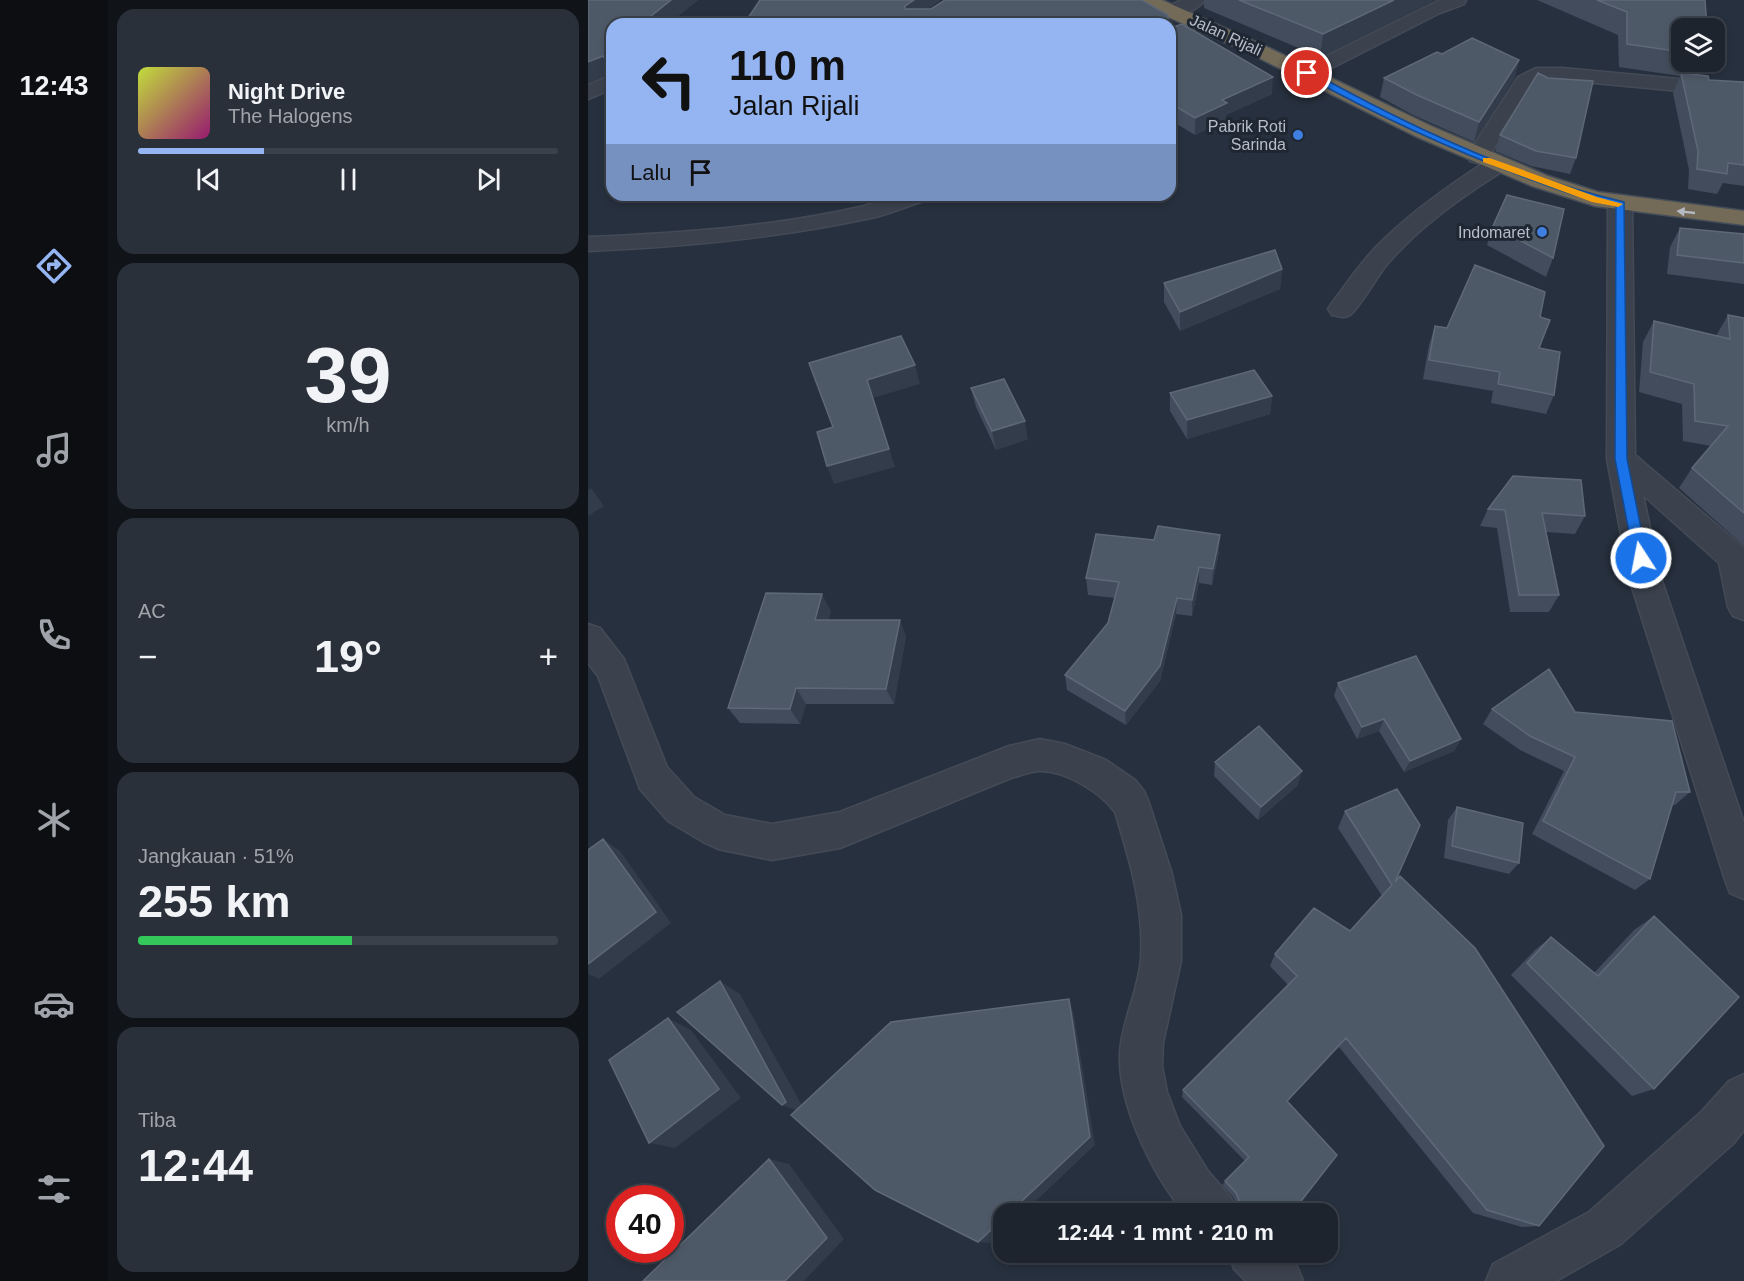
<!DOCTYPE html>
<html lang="id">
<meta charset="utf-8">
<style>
:root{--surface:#1d242e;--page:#2a303a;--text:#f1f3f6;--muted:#a0a4aa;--line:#3b414a;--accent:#94b5f1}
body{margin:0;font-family:Arial,sans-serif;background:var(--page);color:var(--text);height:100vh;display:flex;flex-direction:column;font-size:22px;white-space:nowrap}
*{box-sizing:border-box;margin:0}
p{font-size:20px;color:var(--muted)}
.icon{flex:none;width:33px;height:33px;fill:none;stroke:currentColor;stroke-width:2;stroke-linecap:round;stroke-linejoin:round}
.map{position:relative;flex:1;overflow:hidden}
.panel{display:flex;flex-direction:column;gap:9px;padding:9px;background:#101419;width:480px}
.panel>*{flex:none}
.hud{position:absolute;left:18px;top:18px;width:570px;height:183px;border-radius:18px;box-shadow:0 3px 9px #0003,0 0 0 2px var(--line);background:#94b5f1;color:#111;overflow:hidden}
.tools{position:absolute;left:1083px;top:18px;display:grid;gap:12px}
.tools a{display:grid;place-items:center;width:54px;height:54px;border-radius:12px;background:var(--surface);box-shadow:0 3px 9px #0003,0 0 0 2px var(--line);font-size:30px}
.speed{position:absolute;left:18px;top:1185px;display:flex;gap:12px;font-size:30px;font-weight:700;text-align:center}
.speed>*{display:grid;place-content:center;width:78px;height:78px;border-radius:50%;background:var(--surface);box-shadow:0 3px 9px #0003,0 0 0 2px var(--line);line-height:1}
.speed .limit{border:9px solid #d22;background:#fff;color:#111}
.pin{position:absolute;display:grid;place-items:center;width:51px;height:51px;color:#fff;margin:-26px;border:3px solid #fff;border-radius:50%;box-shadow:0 2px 6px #0007}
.me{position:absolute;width:66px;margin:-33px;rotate:349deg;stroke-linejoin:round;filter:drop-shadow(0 0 4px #0008)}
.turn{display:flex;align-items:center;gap:21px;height:126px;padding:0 24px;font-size:27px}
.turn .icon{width:78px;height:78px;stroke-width:2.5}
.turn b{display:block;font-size:42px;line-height:51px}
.then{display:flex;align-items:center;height:57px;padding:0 24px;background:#0003;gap:12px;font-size:22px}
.big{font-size:45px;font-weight:600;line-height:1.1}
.panel .widget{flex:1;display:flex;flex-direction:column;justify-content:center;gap:9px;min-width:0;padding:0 21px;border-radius:18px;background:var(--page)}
.panel .dial{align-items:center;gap:0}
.dial b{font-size:78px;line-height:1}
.song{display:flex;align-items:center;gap:18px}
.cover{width:72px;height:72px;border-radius:9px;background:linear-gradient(135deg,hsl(70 70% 55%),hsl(320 70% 35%))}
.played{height:6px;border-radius:3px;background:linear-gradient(90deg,var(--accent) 30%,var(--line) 30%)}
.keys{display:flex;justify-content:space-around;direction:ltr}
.heat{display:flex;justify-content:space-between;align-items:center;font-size:33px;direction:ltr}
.charge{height:9px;border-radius:4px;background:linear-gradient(90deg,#34c759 51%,var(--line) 0)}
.trip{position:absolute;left:405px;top:1203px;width:345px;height:60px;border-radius:18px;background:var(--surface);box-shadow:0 3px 9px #0003,0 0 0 2px var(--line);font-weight:600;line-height:60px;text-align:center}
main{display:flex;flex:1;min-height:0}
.menu{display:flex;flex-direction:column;width:108px;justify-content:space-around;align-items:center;background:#0c0e12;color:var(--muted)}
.menu .icon{width:42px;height:42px}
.menu .selected{color:var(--accent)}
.menu b{font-size:27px;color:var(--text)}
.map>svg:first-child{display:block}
</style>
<main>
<nav class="menu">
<b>12:43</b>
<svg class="icon selected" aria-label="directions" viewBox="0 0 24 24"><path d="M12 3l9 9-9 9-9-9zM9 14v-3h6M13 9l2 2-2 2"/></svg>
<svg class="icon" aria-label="music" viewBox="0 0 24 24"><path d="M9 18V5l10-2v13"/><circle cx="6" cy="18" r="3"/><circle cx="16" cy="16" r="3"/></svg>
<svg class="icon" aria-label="phone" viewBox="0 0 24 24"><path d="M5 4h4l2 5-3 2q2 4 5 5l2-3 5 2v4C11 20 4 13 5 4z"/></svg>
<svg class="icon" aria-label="climate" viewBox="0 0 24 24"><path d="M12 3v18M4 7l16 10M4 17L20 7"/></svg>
<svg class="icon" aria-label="car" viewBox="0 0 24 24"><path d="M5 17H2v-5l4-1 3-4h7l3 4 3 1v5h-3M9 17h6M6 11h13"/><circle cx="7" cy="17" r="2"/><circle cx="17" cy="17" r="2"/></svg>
<svg class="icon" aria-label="filters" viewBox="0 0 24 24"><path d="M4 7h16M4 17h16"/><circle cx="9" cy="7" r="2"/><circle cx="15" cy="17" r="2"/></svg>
</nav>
<section class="panel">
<div class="widget">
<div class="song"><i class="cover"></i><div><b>Night Drive</b><p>The Halogens</p></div></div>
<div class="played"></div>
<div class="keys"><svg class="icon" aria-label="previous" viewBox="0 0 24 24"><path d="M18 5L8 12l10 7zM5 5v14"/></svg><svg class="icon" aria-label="pause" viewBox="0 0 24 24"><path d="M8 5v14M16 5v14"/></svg><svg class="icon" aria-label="next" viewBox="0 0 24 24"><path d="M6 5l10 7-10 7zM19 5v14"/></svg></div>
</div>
<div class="widget dial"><b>39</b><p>km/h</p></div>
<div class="widget"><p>AC</p>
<div class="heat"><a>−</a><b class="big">19°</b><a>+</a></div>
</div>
<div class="widget"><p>Jangkauan · 51%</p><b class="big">255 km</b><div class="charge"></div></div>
<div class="widget"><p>Tiba</p><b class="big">12:44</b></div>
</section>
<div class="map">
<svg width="1156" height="1281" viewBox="0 0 1156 1281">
<rect width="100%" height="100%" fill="#27303e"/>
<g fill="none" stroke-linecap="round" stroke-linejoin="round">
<!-- minor casing -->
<g stroke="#444b57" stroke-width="3">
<path id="minor" d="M593 0H617C610 10 591 18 579 15L577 11 579 7Z
M852 0H878L876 4 852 13 726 77H712L709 73 712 69Z
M948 68H974L1156 85V97L974 80H952L945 85 898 161 890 163 882 161 879 156 930 77Z
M24 75V89L0 99V85Z
M910 157 918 159 921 164 918 169C875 196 830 227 797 267 789 277 770 310 762 315 756 319 750 316 744 315L740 309 744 303C758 284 771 265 787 248 821 213 861 185 902 159Z
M306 195H344L340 200C321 205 302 214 283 218 190 238 95 247 0 251V237C92 233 186 227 276 206 286 203 296 198 306 195Z
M1032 197 1040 199 1044 204 1047 455 1156 548V620L1145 616 1140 607 1131 563 1055 495 1073 578 1156 823V899L1142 893 1137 880 1041 578 1019 459 1020 204 1024 199Z
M0 624 12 628 36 659 79 767 106 797 137 815 184 824 252 812 421 746 452 739 477 744 518 760 547 780 556 791 561 803 584 874 593 915V961L575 1043 574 1066 579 1092 592 1126 620 1171 643 1198 650 1214H597C563 1173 525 1096 533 1043 537 1015 551 987 553 958 556 907 542 861 527 812 512 792 478 771 452 771 443 771 432 776 423 778L252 848 184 860 130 849 117 843 80 821 52 789 10 676 0 663Z
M1156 1074V1130L1146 1143 1033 1244 968 1281H898L905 1264 1001 1212 1114 1111 1141 1081Z
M640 1252H696L708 1264 715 1281H658L646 1269Z"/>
</g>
<!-- highway casing -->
<g stroke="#454d59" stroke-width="3">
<path id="highway" d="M549 0H574L677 46 843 126 960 176 1010 192 1156 211V225L1007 206 944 186 827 136 663 54 551 4Z"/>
</g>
<!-- minor -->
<use href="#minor" fill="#3b424e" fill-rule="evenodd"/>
<!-- highway -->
<use href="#highway" fill="#736a58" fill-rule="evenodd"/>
</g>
<!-- wall -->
<path fill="#424c5c" d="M0 0H110L80 24H24V74L23 73 0 83Z
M616 0H847L732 57 616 8Z
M949 0H1117L1094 28V62H1118L1112 75 1121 80 1156 83V186L1135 183 1129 194 1100 189 1101 170 1085 93 1092 76 1031 67 1030 35Z
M582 28 684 94 638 115V120L607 135 582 120Z
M854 54 931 60 926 79 886 142 825 115 792 97 796 78Z
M912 135 988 158 982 174 943 166 907 151Z
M905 226 965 258 958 277 899 245Z
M1092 228 1156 234V284L1079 274 1082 247Z
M694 269 692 289 592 331 576 302V283Z
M1140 315 1156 318V546L1091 488 1104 468 1123 446 1095 441 1094 404 1051 392 1055 342 1066 321 1128 336Z
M952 317 951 348 966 395 958 414 903 403 905 391 835 379 841 345 847 326 859 328Z
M383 388 440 439 408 450 388 407Z
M582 393 684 396 682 414 599 439 582 411Z
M900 509 997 516 987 534 958 532 971 595 961 612H922L909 528 892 526Z
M631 552 624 585 611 583 604 616 588 614 572 681 538 725 479 690 477 675 520 623 527 598 500 595 498 578Z
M243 611 240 620 318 636 306 704H218L212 724 152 723 140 708Z
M750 683 873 739 866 751 816 772 791 731 769 739 746 696Z
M904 709 987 712 1102 792 1087 805H1084L1062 879 1047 890 944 834 976 771 932 750 895 724Z
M627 762 710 785 670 820 626 776Z
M869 807 931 863 921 874 856 858 860 820Z
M757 811 807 882 951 1226 934 1227 885 1213 751 1047 699 1102 703 1214H653L645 1197 634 1185 657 1161 594 1097 595 1090 700 985 682 966 687 954 762 931 794 896 750 828Z
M1066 916V1089L1044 1096 923 975 947 950 963 937 1006 973 1046 930Z"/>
<!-- shaded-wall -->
<path fill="#323c4b" d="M83 0H110L80 24H53Z
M326 0H353L321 22 317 9V6Z
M806 0H847L732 57 735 34Z
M15 56 23 73 0 83V62Z
M24 57V72L18 60Z
M931 60 926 79 886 142 891 122Z
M685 77 684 94 638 115V120L607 135V118L634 100Z
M694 269 692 289 592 331V312Z
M327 365 332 384 285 398 307 467 246 484 239 466 279 380Z
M684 396 682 414 599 439V420Z
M437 421 440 439 408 450 404 431Z
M3 488 16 506 0 516V490Z
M632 535 631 552 624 585 625 569Z
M611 567V583L604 616V600Z
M234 594 243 611 236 636 227 620Z
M589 598 588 614 572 681 538 725 537 711Z
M312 620 318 636 306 704 298 689Z
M208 688 218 704 212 724 202 709Z
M796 719 791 731 769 739 774 727Z
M873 739 866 751 816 772 822 761Z
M714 771 710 785 670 820 673 807Z
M15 839 32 851 83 923 11 979 0 974V964Z
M132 981 152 994 216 1109 213 1112 194 1105Z
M481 999 486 1015 507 1145 434 1214H420Z
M80 1018 103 1030 153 1098 87 1148 61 1143Z
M758 1038 751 1047 693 1108 699 1101Z
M181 1159 201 1164 256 1239 216 1281H197Z
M416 1218V1231L403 1243 390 1242Z"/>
<!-- building -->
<path fill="#4e5968" stroke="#5f6877" stroke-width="1.5" d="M0 0H83L53 24H24V57L18 60 15 56 0 62Z
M172 0H326L317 6V9H343L357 0H554L580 15V24H156Z
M651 0H806L735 34Z
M1009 0H1117L1119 28H1094V52L1039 44V12Z
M594 24 685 77 634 100 639 103 607 118 582 103V28Z
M884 38 931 60 891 122 829 95 796 78 849 52 854 54Z
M950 73 960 78 1005 81 988 158 948 151 912 135Z
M1093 73 1120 76 1121 80 1156 82V165L1140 163 1139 174 1109 169 1110 151Z
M919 195 976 209 965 258 905 226Z
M1092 228 1156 234V263L1089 255Z
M687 250 694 269 592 312 576 283Z
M887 265 957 292 952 317 962 320 951 348 972 352 966 395 910 384 912 372 841 360 847 326 859 328Z
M1140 315 1156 318V513L1104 468 1140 426 1107 421 1106 384 1062 372 1066 321 1142 339Z
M313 336 327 365 279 380 301 449 239 466 229 432 245 427 221 363Z
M666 370 684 396 599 420 582 393Z
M416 379 437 421 404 431 383 388Z
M925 476 993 480 997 516 954 513 971 595H931L917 510 900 509Z
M570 526 632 535 625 569 611 567 604 600 589 598 572 666 537 711 477 675 520 623 531 582 498 578 508 534 566 540Z
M178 593 234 594 227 620H312L298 689 208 688 202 709 140 708Z
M828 656 873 739 822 761 796 719 774 727 750 683Z
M961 669 987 712 1084 721 1102 792H1088L1062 879 955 821 987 757 942 736 904 709Z
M671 726 714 771 673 807 627 762Z
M809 789 832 825 807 882 812 876 887 948 1016 1146 951 1226 899 1210 758 1038 699 1101 749 1155 703 1214H659L655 1210 648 1193 637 1181 661 1157 595 1090 709 976 687 954 726 908 762 931 804 885 757 811Z
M869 807 935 823 931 863 864 846Z
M15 839 68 912 0 964V850Z
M1066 916 1151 997 1066 1089 939 963 963 937 1010 976Z
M132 981 198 1102 194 1105 89 1012Z
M481 999 502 1137 420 1214H416V1218L390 1242 287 1190 203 1115 303 1022Z
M80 1018 131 1089 61 1143 21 1060Z
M181 1159 239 1238 197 1281H55Z"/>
<!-- one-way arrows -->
<defs><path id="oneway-solid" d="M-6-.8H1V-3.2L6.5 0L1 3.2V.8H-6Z" transform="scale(1.5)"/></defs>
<use fill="#b4b9c3" href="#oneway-solid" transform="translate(1098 212) rotate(-174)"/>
<!-- route -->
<path fill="#1a73e8" stroke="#114b97" stroke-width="1.5" d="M716 71H722C818 125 928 177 1036 202L1039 459 1059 558 1057 561 1053 563 1046 558 1027 459 1028 206C996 200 966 188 936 177 860 148 786 114 716 75Z"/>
<!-- slow -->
<path fill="#f59e0b" d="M895 158H902L1009 197 1035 204 1030 207 1004 202 895 162Z"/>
<!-- markers -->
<g fill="#3f7fe0" stroke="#1f2733" stroke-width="2">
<circle cx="710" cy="135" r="6"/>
<circle cx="954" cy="232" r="6"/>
</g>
<g text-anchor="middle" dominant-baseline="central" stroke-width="6" stroke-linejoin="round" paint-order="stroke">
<!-- far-street labels -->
<g font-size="16" fill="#b7bdc9" stroke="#1f2733">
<text transform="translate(638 35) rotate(25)">Jalan Rijali</text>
</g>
<!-- far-poi labels -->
<g font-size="16" fill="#b7bdc9" stroke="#1f2733" text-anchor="end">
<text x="698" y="126">Pabrik Roti<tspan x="698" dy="18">Sarinda</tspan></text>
<text x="942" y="232">Indomaret</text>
</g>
</g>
</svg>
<div class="tools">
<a><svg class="icon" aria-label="layers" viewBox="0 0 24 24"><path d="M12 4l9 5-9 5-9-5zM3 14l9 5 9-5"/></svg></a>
</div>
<div class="speed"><div class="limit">40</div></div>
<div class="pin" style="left:719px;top:73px;background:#d93025"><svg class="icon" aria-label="arrive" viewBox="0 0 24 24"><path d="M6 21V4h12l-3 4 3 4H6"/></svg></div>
<svg class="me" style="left:1053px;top:558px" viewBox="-20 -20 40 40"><circle r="17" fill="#1a73e8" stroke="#fff" stroke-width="3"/><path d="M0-11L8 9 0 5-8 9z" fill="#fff"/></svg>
<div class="trip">12:44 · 1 mnt · 210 m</div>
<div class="hud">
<div class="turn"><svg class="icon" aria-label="left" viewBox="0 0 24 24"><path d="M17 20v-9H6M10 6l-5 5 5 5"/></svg><div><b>110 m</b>Jalan Rijali</div></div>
<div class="then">Lalu<svg class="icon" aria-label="arrive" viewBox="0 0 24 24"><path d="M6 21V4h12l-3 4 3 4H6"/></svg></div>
</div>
</div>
</main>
